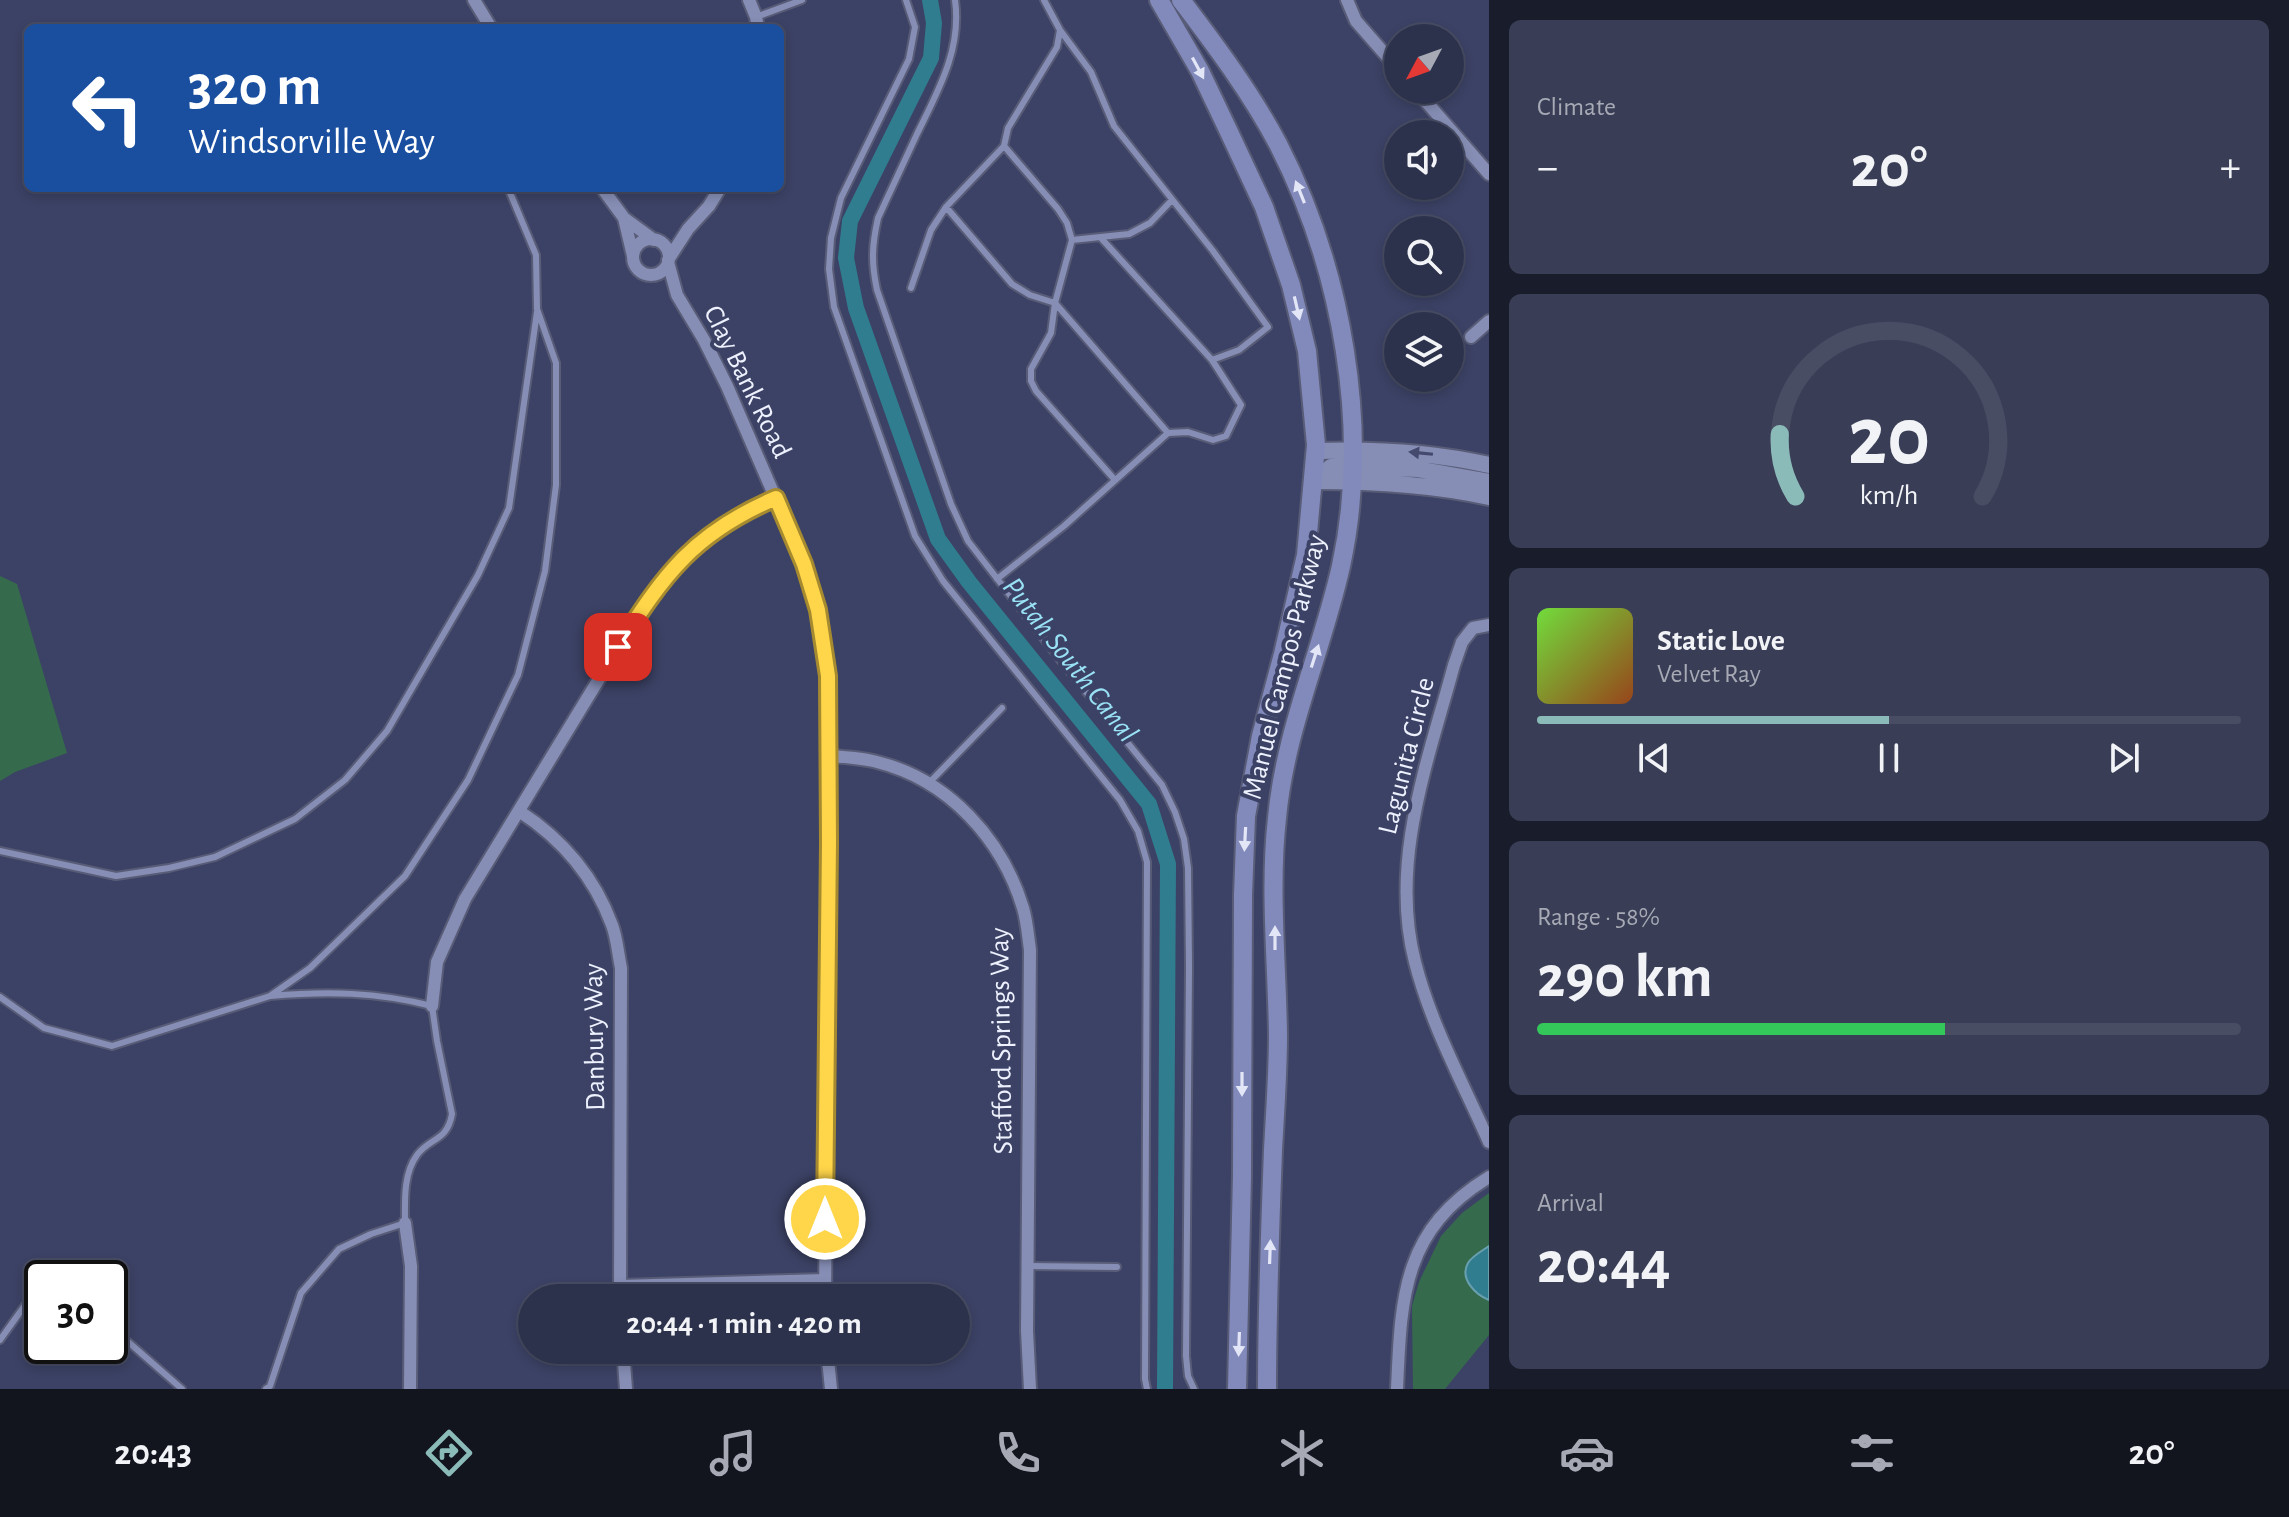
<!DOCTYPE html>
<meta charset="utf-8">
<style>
:root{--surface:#2d324c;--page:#393e56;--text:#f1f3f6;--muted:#a7aab5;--line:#484d64;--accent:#8bbbb9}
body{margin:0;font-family:"Alegreya Sans",sans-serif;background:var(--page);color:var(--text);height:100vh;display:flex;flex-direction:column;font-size:30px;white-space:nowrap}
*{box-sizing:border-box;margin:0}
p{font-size:26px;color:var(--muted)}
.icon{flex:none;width:44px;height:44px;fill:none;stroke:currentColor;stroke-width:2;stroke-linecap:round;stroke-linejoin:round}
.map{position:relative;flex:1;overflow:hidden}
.sheet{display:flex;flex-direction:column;gap:20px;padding:20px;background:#191c2a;width:800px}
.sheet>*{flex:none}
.top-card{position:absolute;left:24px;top:24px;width:760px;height:168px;border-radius:12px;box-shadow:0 4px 12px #0003,0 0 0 2px var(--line);background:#1a4fa0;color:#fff;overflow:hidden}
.needle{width:52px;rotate:229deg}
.fabs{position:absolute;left:1384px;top:24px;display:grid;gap:16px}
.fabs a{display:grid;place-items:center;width:80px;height:80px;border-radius:50%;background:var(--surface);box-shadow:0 4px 12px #0003,0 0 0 2px var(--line);font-size:40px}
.speed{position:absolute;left:24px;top:1260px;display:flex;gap:16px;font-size:40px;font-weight:700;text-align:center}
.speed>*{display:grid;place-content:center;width:104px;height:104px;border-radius:50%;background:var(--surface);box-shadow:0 4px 12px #0003,0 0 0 2px var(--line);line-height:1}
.speed .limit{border:4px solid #111;border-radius:12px;background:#fff;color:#111}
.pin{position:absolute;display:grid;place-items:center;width:68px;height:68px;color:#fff;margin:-34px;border-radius:16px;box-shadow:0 4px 12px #0006}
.me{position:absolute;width:88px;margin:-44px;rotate:0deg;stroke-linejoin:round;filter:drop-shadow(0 0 6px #0008)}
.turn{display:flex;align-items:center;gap:28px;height:168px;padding:0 32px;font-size:36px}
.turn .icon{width:104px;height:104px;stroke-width:2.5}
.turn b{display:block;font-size:56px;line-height:68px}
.big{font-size:60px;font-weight:700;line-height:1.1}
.sheet .tile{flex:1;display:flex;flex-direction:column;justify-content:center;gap:12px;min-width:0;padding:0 28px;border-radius:12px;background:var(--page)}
.sheet .dial{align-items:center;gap:0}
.dial svg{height:208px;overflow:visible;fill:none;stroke:var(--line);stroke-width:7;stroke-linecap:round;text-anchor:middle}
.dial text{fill:var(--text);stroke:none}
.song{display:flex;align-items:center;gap:24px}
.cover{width:96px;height:96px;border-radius:12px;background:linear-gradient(135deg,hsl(100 70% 55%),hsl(20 70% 35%))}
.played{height:8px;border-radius:4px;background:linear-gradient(90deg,var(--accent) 50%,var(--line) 50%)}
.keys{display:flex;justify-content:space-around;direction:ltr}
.heat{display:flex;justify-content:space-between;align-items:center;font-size:44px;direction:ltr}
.charge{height:12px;border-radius:6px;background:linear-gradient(90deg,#34c759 58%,var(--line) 0)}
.trip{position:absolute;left:518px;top:1284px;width:452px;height:80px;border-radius:40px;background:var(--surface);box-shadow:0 4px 12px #0003,0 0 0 2px var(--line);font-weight:700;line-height:80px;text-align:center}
.tab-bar{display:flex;height:128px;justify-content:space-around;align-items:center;background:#12141e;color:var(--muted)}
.tab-bar .icon{width:56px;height:56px}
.tab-bar .current{color:var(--accent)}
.tab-bar b{font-size:36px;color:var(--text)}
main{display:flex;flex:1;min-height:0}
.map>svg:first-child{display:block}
</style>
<main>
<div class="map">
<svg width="1489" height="1389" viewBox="0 0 1489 1389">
<rect width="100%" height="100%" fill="#3c4265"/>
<!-- green -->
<path fill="#356b4c" d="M0 576 17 584 67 753 15 772 0 781Z
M1489 1193V1335L1445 1389H1413L1412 1306 1419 1282 1441 1236 1462 1213Z"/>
<!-- water -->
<path fill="#307d8f" stroke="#69a0b0" stroke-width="2" d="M1489 1246V1300C1476 1295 1459 1279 1468 1263 1472 1256 1482 1251 1489 1246Z"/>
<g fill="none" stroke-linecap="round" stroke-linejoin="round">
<!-- canal -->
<path stroke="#307d8f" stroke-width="16" d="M930 0 934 23 931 58 850 221 846 258 856 308 938 539 969 582 1149 804 1168 864 1165 1389"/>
<!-- service casing -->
<g stroke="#585c77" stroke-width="10">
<path id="service" d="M906 0 915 27 909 59 841 198 831 238 829 269 834 307 915 536 943 581 1120 800 1138 831 1147 862 1145 1379 1147 1389
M955 0C962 49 938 91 917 134 904 162 891 190 878 218 872 245 871 262 877 290L951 504 968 541 1060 660 1162 785 1175 812 1184 839 1188 868 1189 967 1186 1356 1188 1376 1194 1389
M756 17 802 0
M1060 30 1091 72 1114 126 1213 251 1268 327 1239 350 1212 360
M1004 146 1058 209 1067 223 1072 240 1055 303 1051 333 1031 369V381L1036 391 1115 480
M946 207 1012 284 1030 295 1055 303 1168 433
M1072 240 1129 234 1150 223 1172 200
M911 288 931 230 946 207 1004 146 1008 128 1057 47 1060 30 1044 0
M997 579 1064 526 1168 433 1188 432 1213 440 1226 436 1241 405 1212 360 1101 238
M928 784 1002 708
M0 851 116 876 169 868 215 857 295 819 345 780 387 731 478 575 509 508 537 312
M0 997 44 1028 112 1046 270 996 310 968 405 876 468 780 518 675 545 571 556 485V363L537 309 536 255 508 188
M1027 1266 1117 1267
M110 1326 182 1389
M0 1340 36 1290 42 1285
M266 1389 270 1386 301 1293 339 1249 371 1234 405 1223C405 1202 403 1174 417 1155 430 1137 447 1142 452 1114L437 1041 432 1006C376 992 328 991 270 996"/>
</g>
<!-- minor casing -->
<g stroke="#585c77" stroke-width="16">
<path id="minor" d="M474 0 491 28
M749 0 756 17 758 28
M1347 0 1356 21 1398 69
M1416 90 1489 174
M602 188 624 218 654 240
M624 218 633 256
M633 257a18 18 0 1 1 36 0a18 18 0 1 1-36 0Z
M668 260 688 229 709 206 720 188
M668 262 677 295 704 340 727 386 804 564 818 610 826 657 829 695V843L825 1298
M1471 337 1489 321
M1489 625 1473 628 1462 642 1454 665C1428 761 1389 862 1415 962 1431 1025 1463 1083 1489 1142
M829 756C845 757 862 758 877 762 949 780 1002 839 1023 908 1027 921 1028 936 1030 950L1027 1331 1030 1389
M519 811C562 839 594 876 612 925 617 938 618 954 621 968L620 1298
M432 1006 437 962 465 899 644 605C682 552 716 524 776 498
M405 1223 411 1266 410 1389
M620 1286 825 1280
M623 1350 626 1389
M827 1350 831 1389
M1397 1389C1401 1298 1402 1230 1489 1177"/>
</g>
<!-- tertiary casing -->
<g stroke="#585c77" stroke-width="20">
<path id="tertiary" d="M1316 451C1375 449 1431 452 1489 465
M1313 481 1331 467 1352 466 1417 469 1489 482
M1313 481C1373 481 1431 484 1489 497"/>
</g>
<!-- secondary casing -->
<g stroke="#585c77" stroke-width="22">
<path id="secondary" d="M1159 0 1200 71 1229 132 1264 207 1291 285 1307 351 1316 445 1306 555 1283 654 1261 736 1246 816 1243 895 1242 1176 1237 1389
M1181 0C1216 46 1251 93 1278 144 1342 269 1371 428 1341 566 1322 651 1285 730 1277 818 1269 889 1277 963 1278 1035 1278 1073 1275 1112 1273 1150 1270 1230 1267 1309 1267 1389"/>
</g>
<!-- service -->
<use href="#service" stroke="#868eb5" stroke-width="6"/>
<!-- minor -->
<use href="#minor" stroke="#868eb5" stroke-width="12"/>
<!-- tertiary -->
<use href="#tertiary" stroke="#868eb5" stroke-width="16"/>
<!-- secondary -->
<use href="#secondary" stroke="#828abc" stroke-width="18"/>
</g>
<!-- one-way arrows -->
<defs><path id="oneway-solid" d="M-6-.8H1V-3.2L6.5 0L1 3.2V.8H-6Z" transform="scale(2)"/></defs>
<g fill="#e2e6f6">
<use href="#oneway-solid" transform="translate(1198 68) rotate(62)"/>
<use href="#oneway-solid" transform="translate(1300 192) rotate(-112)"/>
<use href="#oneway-solid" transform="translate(1297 308) rotate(77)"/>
<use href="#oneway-solid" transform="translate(1315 656) rotate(-72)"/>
<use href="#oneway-solid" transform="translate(1245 839) rotate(93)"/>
<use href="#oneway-solid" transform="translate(1275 938) rotate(-90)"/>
<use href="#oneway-solid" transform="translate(1242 1084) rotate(90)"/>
<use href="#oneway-solid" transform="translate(1270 1252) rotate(-88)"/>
<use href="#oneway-solid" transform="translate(1239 1344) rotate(92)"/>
</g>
<use fill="#434a6d" href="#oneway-solid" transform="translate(1421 453) rotate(-174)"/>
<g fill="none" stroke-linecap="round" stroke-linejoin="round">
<!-- route casing -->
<g stroke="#a68a30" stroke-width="20">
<path id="route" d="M618 647C664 574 694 533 776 498L804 564 818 610 828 676 829 843 825 1219"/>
</g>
<!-- route -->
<use href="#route" stroke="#ffd54a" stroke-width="14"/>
</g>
<g text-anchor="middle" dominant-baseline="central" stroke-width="8" stroke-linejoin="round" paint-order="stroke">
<!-- street labels -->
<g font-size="28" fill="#edf0fd" stroke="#3c4265">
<text transform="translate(747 382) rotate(64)">Clay Bank Road</text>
<text transform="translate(1285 667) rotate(-76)">Manuel Campos Parkway</text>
<text transform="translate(1407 756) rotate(-76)">Lagunita Circle</text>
<text transform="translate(595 1037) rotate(-91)">Danbury Way</text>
<text transform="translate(1002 1041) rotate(-91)">Stafford Springs Way</text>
</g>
<!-- water labels -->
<g font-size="30" font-style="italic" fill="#99e2f6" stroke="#3c4265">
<text transform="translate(1070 660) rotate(52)">Putah South Canal</text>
</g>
</g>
</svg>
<div class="fabs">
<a><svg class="needle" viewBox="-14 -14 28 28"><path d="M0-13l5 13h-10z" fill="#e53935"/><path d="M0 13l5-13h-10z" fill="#a7aab5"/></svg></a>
<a><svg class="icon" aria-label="sound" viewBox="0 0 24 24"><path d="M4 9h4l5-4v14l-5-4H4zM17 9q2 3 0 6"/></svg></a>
<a><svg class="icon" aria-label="search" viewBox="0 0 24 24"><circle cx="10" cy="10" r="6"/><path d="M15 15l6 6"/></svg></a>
<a><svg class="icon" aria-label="layers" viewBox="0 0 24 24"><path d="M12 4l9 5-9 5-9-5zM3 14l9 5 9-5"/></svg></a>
</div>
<div class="speed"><div class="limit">30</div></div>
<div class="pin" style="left:618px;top:647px;background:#d93025"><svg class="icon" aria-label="arrive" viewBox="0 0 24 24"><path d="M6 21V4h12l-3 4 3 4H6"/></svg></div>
<svg class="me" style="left:825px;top:1219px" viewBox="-20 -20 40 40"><circle r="17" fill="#ffd54a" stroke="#fff" stroke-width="3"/><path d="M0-11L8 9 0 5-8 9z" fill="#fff"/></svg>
<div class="trip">20:44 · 1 min · 420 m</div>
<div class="top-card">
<div class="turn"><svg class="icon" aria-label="left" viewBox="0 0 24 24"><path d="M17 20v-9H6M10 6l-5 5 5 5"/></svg><div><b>320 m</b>Windsorville Way</div></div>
</div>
</div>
<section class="sheet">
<div class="tile"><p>Climate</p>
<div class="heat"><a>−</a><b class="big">20°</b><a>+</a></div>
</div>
<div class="tile dial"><svg viewBox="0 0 100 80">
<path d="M14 69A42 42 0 1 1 86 69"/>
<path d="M14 69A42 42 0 0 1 8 45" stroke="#8bbbb9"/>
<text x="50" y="56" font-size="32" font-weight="700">20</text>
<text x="50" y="72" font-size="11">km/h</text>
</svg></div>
<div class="tile">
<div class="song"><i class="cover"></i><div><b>Static Love</b><p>Velvet Ray</p></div></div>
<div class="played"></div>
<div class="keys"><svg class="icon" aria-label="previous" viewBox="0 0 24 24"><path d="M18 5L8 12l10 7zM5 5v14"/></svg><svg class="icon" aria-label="pause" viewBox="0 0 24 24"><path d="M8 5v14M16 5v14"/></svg><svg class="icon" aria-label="next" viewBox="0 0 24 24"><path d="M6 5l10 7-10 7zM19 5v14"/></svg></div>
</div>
<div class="tile"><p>Range · 58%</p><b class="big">290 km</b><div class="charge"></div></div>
<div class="tile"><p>Arrival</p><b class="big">20:44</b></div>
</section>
</main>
<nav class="tab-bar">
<b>20:43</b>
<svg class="icon current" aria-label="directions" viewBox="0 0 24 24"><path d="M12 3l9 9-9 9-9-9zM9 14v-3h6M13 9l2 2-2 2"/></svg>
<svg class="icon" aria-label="music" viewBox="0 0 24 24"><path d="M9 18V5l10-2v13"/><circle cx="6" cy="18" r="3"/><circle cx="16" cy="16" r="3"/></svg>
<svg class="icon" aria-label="phone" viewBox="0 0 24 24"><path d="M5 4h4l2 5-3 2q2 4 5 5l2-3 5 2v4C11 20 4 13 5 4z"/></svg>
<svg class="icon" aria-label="climate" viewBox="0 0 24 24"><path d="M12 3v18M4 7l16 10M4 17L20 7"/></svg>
<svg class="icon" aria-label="car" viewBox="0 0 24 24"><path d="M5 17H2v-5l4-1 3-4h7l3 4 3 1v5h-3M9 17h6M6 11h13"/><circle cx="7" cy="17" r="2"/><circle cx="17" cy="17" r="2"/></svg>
<svg class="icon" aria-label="filters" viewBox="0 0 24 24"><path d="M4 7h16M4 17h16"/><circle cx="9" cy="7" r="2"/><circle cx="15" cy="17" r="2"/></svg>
<b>20°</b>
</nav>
